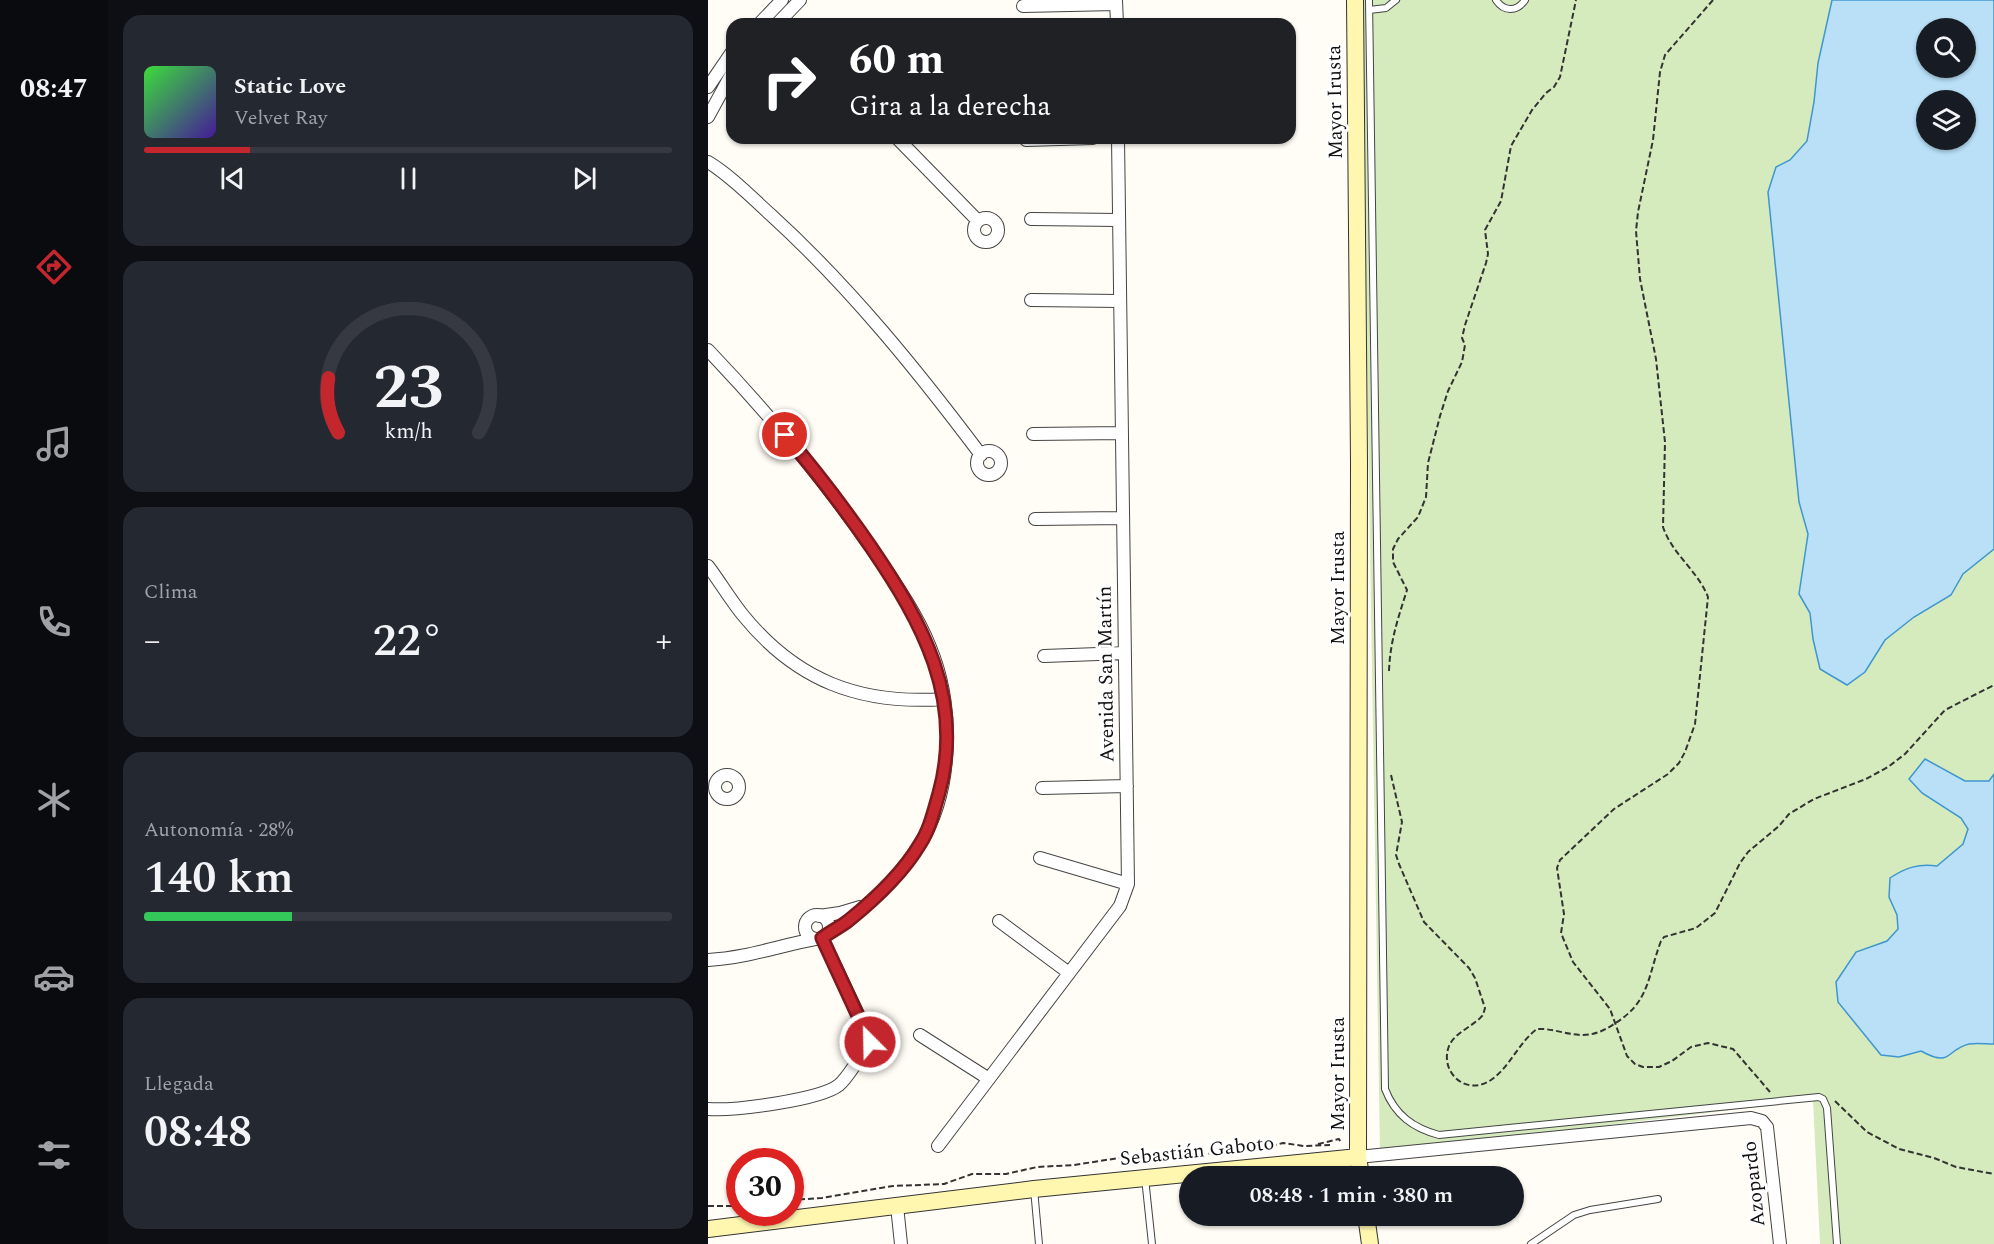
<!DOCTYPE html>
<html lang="es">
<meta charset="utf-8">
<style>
:root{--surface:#171b24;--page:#242831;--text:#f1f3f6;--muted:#9ea1a6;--line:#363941;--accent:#c4262e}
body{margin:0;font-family:Spectral,serif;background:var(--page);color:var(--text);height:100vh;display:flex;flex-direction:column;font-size:22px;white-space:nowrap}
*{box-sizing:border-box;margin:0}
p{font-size:20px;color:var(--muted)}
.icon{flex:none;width:33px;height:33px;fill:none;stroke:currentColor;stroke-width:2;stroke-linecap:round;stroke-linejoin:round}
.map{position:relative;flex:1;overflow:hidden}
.sheet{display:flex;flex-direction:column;gap:15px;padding:15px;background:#0d0f14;width:600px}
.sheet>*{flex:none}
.guide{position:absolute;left:18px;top:18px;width:570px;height:126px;border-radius:18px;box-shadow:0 2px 4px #0004;background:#202124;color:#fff;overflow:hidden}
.fabs{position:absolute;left:1208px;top:18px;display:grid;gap:12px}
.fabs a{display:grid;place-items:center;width:60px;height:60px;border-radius:50%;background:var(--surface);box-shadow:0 2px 4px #0004;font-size:30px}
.speed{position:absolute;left:18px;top:1148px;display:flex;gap:12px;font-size:30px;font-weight:700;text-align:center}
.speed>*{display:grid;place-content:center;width:78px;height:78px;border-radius:50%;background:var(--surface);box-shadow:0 2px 4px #0004;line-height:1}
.speed .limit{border:9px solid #d22;background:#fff;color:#111}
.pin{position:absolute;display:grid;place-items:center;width:51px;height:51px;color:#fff;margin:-26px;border:3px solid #fff;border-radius:50%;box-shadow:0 2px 6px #0007}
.me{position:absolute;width:66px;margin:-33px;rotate:337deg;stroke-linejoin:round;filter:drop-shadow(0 0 4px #0008)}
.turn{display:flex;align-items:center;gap:21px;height:126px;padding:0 24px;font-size:27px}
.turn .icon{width:78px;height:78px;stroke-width:2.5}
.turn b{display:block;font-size:42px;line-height:51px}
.big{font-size:45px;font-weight:600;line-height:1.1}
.sheet .widget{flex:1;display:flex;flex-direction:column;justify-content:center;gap:9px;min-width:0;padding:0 21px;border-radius:18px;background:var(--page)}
.sheet .dial{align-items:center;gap:0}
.dial svg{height:156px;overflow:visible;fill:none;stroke:var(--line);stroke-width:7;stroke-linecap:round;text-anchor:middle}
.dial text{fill:var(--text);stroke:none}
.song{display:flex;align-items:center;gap:18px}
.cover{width:72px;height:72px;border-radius:9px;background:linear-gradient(135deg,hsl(120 70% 55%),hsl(260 70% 35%))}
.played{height:6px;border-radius:3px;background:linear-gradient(90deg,var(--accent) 20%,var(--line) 20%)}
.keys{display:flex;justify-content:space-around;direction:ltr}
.heat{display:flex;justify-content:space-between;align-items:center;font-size:33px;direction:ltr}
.charge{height:9px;border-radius:4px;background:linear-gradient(90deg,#34c759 28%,var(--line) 0)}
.trip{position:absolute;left:471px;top:1166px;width:345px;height:60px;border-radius:30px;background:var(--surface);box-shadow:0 2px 4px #0004;font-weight:600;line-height:60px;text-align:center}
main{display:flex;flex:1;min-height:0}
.tab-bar{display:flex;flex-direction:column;width:108px;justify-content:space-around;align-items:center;background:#090b0e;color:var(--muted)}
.tab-bar .icon{width:42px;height:42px}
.tab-bar .on{color:var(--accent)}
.tab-bar b{font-size:27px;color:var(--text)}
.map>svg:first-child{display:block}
</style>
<main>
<nav class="tab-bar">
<b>08:47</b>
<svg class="icon on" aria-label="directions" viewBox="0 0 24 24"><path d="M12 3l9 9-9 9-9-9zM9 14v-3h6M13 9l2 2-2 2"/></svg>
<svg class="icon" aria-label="music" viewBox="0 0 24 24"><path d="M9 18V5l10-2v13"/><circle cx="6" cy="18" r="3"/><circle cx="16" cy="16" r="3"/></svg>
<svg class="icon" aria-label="phone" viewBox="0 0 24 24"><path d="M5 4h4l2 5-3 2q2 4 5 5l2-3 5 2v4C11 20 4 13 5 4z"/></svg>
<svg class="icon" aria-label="climate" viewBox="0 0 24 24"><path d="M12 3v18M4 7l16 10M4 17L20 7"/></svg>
<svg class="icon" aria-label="car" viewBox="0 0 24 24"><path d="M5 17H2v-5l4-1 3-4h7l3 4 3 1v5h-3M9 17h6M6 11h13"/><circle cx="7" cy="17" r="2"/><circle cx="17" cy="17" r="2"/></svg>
<svg class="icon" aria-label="filters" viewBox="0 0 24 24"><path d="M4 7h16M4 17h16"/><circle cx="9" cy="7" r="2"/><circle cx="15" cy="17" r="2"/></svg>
</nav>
<section class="sheet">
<div class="widget">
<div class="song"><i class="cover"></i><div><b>Static Love</b><p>Velvet Ray</p></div></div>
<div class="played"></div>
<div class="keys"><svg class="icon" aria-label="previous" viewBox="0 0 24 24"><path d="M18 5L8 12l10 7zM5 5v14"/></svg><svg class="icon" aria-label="pause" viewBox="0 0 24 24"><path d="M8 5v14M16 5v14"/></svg><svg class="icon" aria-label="next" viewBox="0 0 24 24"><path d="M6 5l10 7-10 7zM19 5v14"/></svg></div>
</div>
<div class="widget dial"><svg viewBox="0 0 100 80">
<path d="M14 69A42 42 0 1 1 86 69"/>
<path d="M14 69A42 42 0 0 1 9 41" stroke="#c4262e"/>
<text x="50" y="56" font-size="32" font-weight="700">23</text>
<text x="50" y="72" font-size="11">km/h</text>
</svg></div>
<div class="widget"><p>Clima</p>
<div class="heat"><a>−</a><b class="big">22°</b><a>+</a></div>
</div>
<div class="widget"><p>Autonomía · 28%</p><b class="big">140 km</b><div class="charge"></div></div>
<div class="widget"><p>Llegada</p><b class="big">08:48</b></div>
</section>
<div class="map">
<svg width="1286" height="1244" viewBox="0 0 1286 1244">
<rect width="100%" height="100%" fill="#fffdf5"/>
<!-- green -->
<path fill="#d5ebbd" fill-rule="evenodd" d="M653 0H1286V1244H1112L1105 1100 672 1153ZM1218 28H1257V68H1218ZM1218 100H1257V140H1218Z"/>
<!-- water -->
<path fill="#b9e0f7" stroke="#3f96cf" stroke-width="1.5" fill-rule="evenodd" d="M1124 0H1286V549L1255 574 1243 595 1206 617 1177 640 1157 672 1139 685 1112 669 1105 639 1102 613 1091 594 1100 534 1091 502 1060 192 1068 167 1082 160 1099 141 1106 102 1110 63ZM1218 28H1257V68H1218ZM1218 100H1257V140H1218Z
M1217 759 1257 781H1281L1286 774V1044C1278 1044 1269 1043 1261 1044 1237 1050 1244 1068 1213 1051L1191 1057 1173 1055 1130 1002 1128 982 1148 952 1179 941 1190 929 1189 915 1181 897 1182 878C1197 868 1211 863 1229 866L1255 844 1260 829 1253 818 1214 793 1201 779Z"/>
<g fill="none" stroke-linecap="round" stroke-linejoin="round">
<!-- lane casing -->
<g stroke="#444" stroke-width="8">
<path id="lane" d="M661 0 677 1089C687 1115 705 1128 731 1135L1111 1097 1115 1099 1119 1108 1129 1244
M788 0C796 12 809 12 817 0
M661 10 678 8 688 0
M437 1178 444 1244
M326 1189 331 1244
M823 1244 866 1215 882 1210 950 1199"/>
</g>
<!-- street casing -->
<g stroke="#444" stroke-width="14">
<path id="street" d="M408 0 409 24
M315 6 408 4
M51 24 74 0
M69 24 92 0
M0 87 24 52
M0 117 24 73
M189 138 270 221
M318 140 385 138
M0 162C23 176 43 197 63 215 142 287 209 370 273 455
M266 230a12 12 0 1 1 24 0a12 12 0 1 1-24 0Z
M323 219 411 220
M323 300 412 301
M0 350C60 413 115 478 164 549 185 580 208 612 222 647 246 705 246 789 212 844 190 880 153 913 118 935
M325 434 414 433
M269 463a12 12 0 1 1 24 0a12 12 0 1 1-24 0Z
M327 519 415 518
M0 566C12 582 22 599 34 614 88 681 152 705 236 699
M336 656 417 653
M7 787a12 12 0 1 1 24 0a12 12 0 1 1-24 0Z
M334 788 419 786
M332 858 420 884
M97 927a12 12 0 1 1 24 0a12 12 0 1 1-24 0Z
M111 916 132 913 152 907
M291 921 361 973
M0 960C38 958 70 946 107 939
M212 1035 281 1079
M0 1109C26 1111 112 1100 131 1085 139 1078 145 1067 151 1059 158 1051 163 1046 160 1035L114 938
M230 1146 412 906 420 884 410 138
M650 1157 1043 1118 1054 1121 1059 1127 1072 1244
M189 1206 193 1244"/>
</g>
<!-- secondary casing -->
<g stroke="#333" stroke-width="18">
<path id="secondary" d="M647 0 651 460 650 1157 653 1176
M658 1215 662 1244
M0 1229 326 1189 650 1157"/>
</g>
<!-- path -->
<path stroke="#333" stroke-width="2" stroke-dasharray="6 3" stroke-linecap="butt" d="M1005 0 957 55 952 72 945 140 930 212 928 231 932 279 948 359 957 442 955 527C964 554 990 571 1000 597L987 724 977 752 971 763 960 774 906 809 852 860 849 868 856 914 853 933 865 962 902 1009 919 1056 927 1064 935 1067H951L964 1061 983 1047 1000 1043 1025 1049 1062 1092
M681 671C682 642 690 618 699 590L685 562V549L690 539 710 517 718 497 720 463 732 416 740 391 754 362 757 345 754 338 757 325 778 263 780 254 777 230 793 201 803 146 824 110 838 93 846 87 852 77 868 0
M683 775 694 822 688 855 691 864 716 922 761 968 767 978 777 1008 775 1015C766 1026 747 1032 741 1046 731 1072 758 1097 783 1080 802 1067 811 1042 829 1029 844 1028 859 1035 875 1035 887 1035 897 1030 906 1024 942 1002 939 978 953 941L956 937 988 928 1007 913 1032 863 1040 852 1071 826 1081 814 1106 799 1158 779 1180 767 1197 754 1237 710 1286 685
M1127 1101 1159 1132 1191 1149 1226 1158 1248 1167 1286 1174
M610 1144 631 1139 633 1143
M82 1200 114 1198 185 1186 236 1184 264 1174H298L329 1167 366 1165 430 1155 493 1154 548 1150 575 1143 596 1146 622 1145
M0 1206H32"/>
<!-- lane -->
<use href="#lane" stroke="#fff" stroke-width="6"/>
<!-- street -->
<use href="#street" stroke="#fff" stroke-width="12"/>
<!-- secondary -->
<use href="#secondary" stroke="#fff6b0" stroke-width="16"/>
</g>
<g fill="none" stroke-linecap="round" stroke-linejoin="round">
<!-- route casing -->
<g stroke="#7f191e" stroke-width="15">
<path id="route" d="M77 435C108 471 136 508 163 547 214 622 257 699 231 793 226 810 222 829 212 844 195 873 166 900 140 921 132 927 122 932 114 938L162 1042"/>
</g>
<!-- route -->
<use href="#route" stroke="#c4262e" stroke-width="10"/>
</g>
<g text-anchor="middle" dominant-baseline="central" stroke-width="6" stroke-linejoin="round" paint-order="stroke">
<!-- street labels -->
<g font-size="20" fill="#111" stroke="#fff">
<text transform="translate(627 102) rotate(-91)">Mayor Irusta</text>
<text transform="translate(630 588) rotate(-90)">Mayor Irusta</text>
<text transform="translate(398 674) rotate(-91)">Avenida San Martín</text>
<text transform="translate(630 1074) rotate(-90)">Mayor Irusta</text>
<text transform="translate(489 1151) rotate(-6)">Sebastián Gaboto</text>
<text transform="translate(1046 1184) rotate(-96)">Azopardo</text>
</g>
</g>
</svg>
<div class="fabs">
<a><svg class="icon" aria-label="search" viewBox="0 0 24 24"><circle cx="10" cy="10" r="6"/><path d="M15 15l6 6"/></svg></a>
<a><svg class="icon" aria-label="layers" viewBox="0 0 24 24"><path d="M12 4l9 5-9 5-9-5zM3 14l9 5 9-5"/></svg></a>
</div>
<div class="speed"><div class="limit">30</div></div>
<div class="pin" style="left:77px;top:435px;background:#d93025"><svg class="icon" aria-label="arrive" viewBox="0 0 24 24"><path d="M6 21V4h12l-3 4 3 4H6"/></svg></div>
<svg class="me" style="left:162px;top:1042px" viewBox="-20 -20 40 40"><circle r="17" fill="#c4262e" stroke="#fff" stroke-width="3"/><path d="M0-11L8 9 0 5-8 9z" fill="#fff"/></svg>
<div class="trip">08:48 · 1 min · 380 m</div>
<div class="guide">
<div class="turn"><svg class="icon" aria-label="right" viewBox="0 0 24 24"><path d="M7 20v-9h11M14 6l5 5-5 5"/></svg><div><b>60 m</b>Gira a la derecha</div></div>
</div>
</div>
</main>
